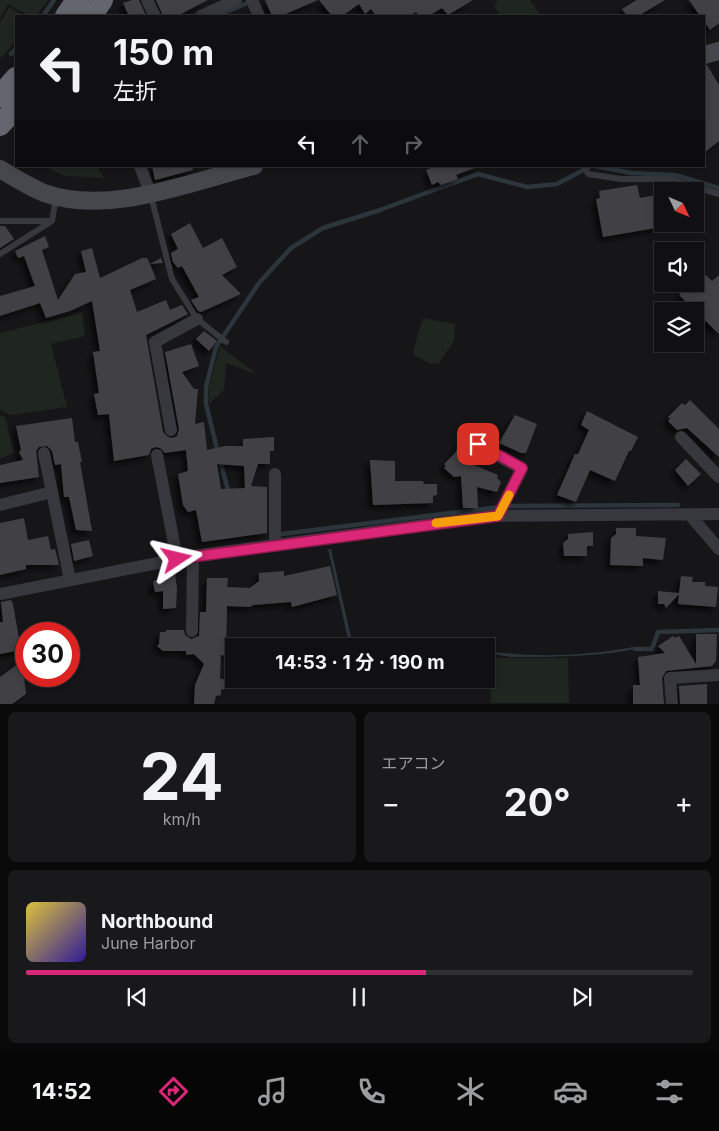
<!DOCTYPE html>
<html lang="ja">
<meta charset="utf-8">
<style>
:root{--surface:#101012;--page:#19191b;--text:#f1f3f6;--muted:#9c9d9f;--line:#303032;--accent:#db2777}
body{margin:0;font-family:Inter,"Noto Sans JP",sans-serif;background:var(--page);color:var(--text);height:100vh;display:flex;flex-direction:column;font-size:19px;white-space:nowrap}
*{box-sizing:border-box;margin:0}
p{font-size:16px;color:var(--muted)}
.icon{flex:none;width:28px;height:28px;fill:none;stroke:currentColor;stroke-width:2;stroke-linecap:round;stroke-linejoin:round}
.map{position:relative;height:704px;overflow:hidden}
.drawer{display:flex;flex-direction:column;gap:8px;padding:8px;background:#09090a;flex:1}
.drawer>*{flex:none}
.banner{position:absolute;left:15px;top:15px;width:690px;height:152px;border-radius:0px;box-shadow:0 2px 8px #0003,0 0 0 1px var(--line);background:#101012;color:var(--text);overflow:hidden}
.needle{width:32px;rotate:134deg}
.buttons{position:absolute;left:654px;top:182px;display:grid;gap:10px}
.buttons a{display:grid;place-items:center;width:50px;height:50px;border-radius:0px;background:var(--surface);box-shadow:0 2px 8px #0003,0 0 0 1px var(--line);font-size:25px}
.speed{position:absolute;left:15px;top:622px;display:flex;gap:10px;font-size:25px;font-weight:700;text-align:center}
.speed>*{display:grid;place-content:center;width:65px;height:65px;border-radius:50%;background:var(--surface);box-shadow:0 2px 8px #0003,0 0 0 1px var(--line);line-height:1}
.speed .limit{border:8px solid #d22;background:#fff;color:#111}
.pin{position:absolute;display:grid;place-items:center;width:42px;height:42px;color:#fff;margin:-21px;border-radius:10px;box-shadow:0 2px 8px #0006}
.me{position:absolute;width:55px;margin:-28px;rotate:80deg;stroke-linejoin:round;filter:drop-shadow(0 0 4px #0008)}
.turn{display:flex;align-items:center;gap:18px;height:105px;padding:0 15px;font-size:22px}
.turn .icon{width:65px;height:65px;stroke-width:2.5}
.turn b{display:block;font-size:35px;line-height:42px}
.lanes{display:flex;align-items:center;height:48px;padding:0 15px;background:#0003;justify-content:center;gap:25px;direction:ltr}
.lanes .off{opacity:.35}
.big{font-size:38px;font-weight:700;line-height:1.1}
.drawer .card{flex:1;display:flex;flex-direction:column;justify-content:center;gap:8px;min-width:0;padding:0 18px;border-radius:8px;background:var(--page)}
.drawer .dial{align-items:center;gap:0}
.dial b{font-size:65px;line-height:1}
.song{display:flex;align-items:center;gap:15px}
.cover{width:60px;height:60px;border-radius:8px;background:linear-gradient(135deg,hsl(50 70% 55%),hsl(250 70% 35%))}
.played{height:5px;border-radius:2px;background:linear-gradient(90deg,var(--accent) 60%,var(--line) 60%)}
.keys{display:flex;justify-content:space-around;direction:ltr}
.heat{display:flex;justify-content:space-between;align-items:center;font-size:28px;direction:ltr}
.drawer .tiles{flex:1;display:grid;gap:8px;grid-template-columns:1fr 1fr}
.card:last-child{grid-column:span 2}
.trip{position:absolute;left:225px;top:638px;width:270px;height:50px;border-radius:0px;background:var(--surface);box-shadow:0 2px 8px #0003,0 0 0 1px var(--line);font-weight:700;line-height:50px;text-align:center}
.dock{display:flex;height:80px;justify-content:space-around;align-items:center;background:#060607;color:var(--muted)}
.dock .icon{width:35px;height:35px}
.dock .selected{color:var(--accent)}
.dock b{font-size:22px;color:var(--text)}
.map>svg:first-child{display:block}
</style>
<div class="map">
<svg width="719" height="704" viewBox="0 0 719 704">
<defs>
<filter id="shadow"><feDropShadow dx="-4.5" dy="4.5" stdDeviation="2.5" flood-color="#0009"/></filter>
</defs>
<rect width="100%" height="100%" fill="#161618"/>
<!-- green -->
<path fill="#1e261f" d="M0 0H48L36 16H30L8 4 0 19Z
M498 0H530L541 16H501L494 6Z
M9 7 25 16H16V40L0 59V24Z
M44 166H97L104 178 65 176Z
M82 313 85 336 51 344 67 407 11 415 0 410V333Z
M423 318 455 324 454 341 439 363 431 364 414 355V348Z
M220 346 257 374 226 363 224 390 209 404V387Z
M0 415 5 417 14 453 0 459Z
M488 658H568L569 703H491Z"/>
<!-- water -->
<path fill="#2c353c" d="M328 549H331L353 646H350L347 635Z
M633 647 635 649C595 657 554 657 513 657 504 657 495 653 486 654V651C533 658 586 656 633 647Z"/>
<g fill="none" stroke-linecap="round" stroke-linejoin="round">
<!-- stream -->
<path stroke="#2c353c" stroke-width="4.5" d="M43 16 54 0
M217 16 252 1
M11 54 16 49
M595 166 631 173 675 175 719 188
M218 453 206 404V387L216 347 259 283 291 248 323 228 377 211 478 174 527 187 557 184 591 166
M220 460 229 494
M506 506 678 505
M282 534 499 507
M635 649H652L658 632 719 630"/>
</g>
<!-- building -->
<path fill="#404145" fill-rule="evenodd" filter="url(#shadow)" d="M132 0H139L146 16H129L123 3Z
M156 0H208L177 16H163Z
M265 0H318L281 16H272Z
M319 0H473L448 15 442 8 428 16H419L416 12 409 16H376L371 9 365 14 359 4 342 16H332Z
M637 0H665L638 16H627L622 9Z
M689 0H719V23L710 30 704 21V16H700Z
M704 65H707L719 85V141L704 153Z
M152 166H192L193 170 155 180Z
M437 166H477V167L456 175 458 179 441 185 438 182 432 185 426 170Z
M637 185 640 198 662 194V227L603 237 596 199 600 198 599 191Z
M190 223 203 248 222 238 237 267 222 275 241 294 201 312 198 311 191 300 199 297 182 266 178 268 173 262 171 253 178 249 171 234Z
M0 226H5L14 239 0 248Z
M45 236 49 247 42 250 58 300 75 274 86 272 81 251 92 248 100 278 142 258H147L150 264 161 258 163 263 150 264 156 279 130 290 137 312 166 300 170 310 182 305 188 314 146 335 163 432 168 437 173 438 177 436 179 429 165 352 191 344 199 366 182 372 194 389H198L195 424 204 422 207 450 225 446H243V439L274 437V451H270V464H258L251 486 267 487V533L202 542 196 510 188 512 183 505 178 474 188 471 186 450 165 453 160 448 156 447 151 449 149 455 114 461 109 414 98 415 94 394 99 393 93 352 100 351 92 301 70 311 46 318 40 303 0 316V296L35 286 24 256 18 258 15 251ZM217 464 244 466 245 488 221 489Z
M706 275 712 281 719 275V334L679 295 689 285 693 289Z
M204 331 217 341 209 351 196 339Z
M690 400 719 429V457L687 428 677 430 668 421 670 419 668 417 682 403 685 405Z
M587 411 638 437 631 451H629L615 481 590 470 576 502 557 495 575 454H578L589 430 581 425Z
M515 415 537 424 526 453H521L499 443Z
M72 418 75 442H78L82 462H80L92 531 76 530 69 497H64L61 464 55 465 52 451 47 446 39 447 36 451 39 477 0 483V465L23 460 19 452 21 450 16 426Z
M462 438 471 442V449L464 461 498 475 497 478 501 482 497 492 477 487 478 508H463L461 476 454 477 444 468 446 466 444 464 455 453Z
M686 459 701 474 688 486 675 470Z
M370 460 395 461V481H423L424 484H437V495L433 496V503L373 505Z
M24 518 28 540 48 536 51 550 55 549 59 565H26V569L0 575V523Z
M616 528H636V536L666 538 663 560 643 558V566L610 565 611 538 616 534Z
M593 532V546H587V556H564L563 543 568 539V534Z
M89 540 93 556 74 561 71 544Z
M330 566 337 595 292 607 291 602 253 605 250 607 227 606 226 656 221 655 220 678 225 680 224 689 221 690V695L216 696 214 704H194L195 685 204 664 194 654 186 655V651H163L157 646 159 644 160 632H166V630H184L185 635 191 639 199 636 200 612H206L207 578H228L227 587 250 588 259 581V573L284 571V576Z
M175 575 177 588 176 608 163 609V591L155 592 153 581Z
M681 576 693 577 692 582H705V586L718 587 716 607 678 604 679 594 666 608 664 604H658V591L679 593Z
M11 600 13 604 21 650 0 654V622H3L1 602Z
M696 634H717L716 661 712 666 666 671 662 678 664 704H633V685H640L638 657 665 653 658 646 673 636 675 638 679 636 696 664Z
M22 661 26 694 12 704H0V677Z
M707 684V704H680L679 686Z"/>
<g fill="none" stroke-linecap="round" stroke-linejoin="round">
<!-- lane -->
<path stroke="#37383d" stroke-width="6" d="M584 166 588 174 621 179H668L719 194
M151 196 172 279 197 319 226 342
M0 221H51
M0 254 52 221 56 197"/>
<!-- street -->
<path stroke="#37383d" stroke-width="12" d="M147 0 155 16
M252 0 259 16
M201 16 236 0
M140 166 151 195
M171 430 155 342 197 319
M681 437 719 477
M478 445 522 469 498 515
M44 453 70 580
M157 455 177 559
M0 505 52 492
M690 515 719 549
M275 545V474
M0 594 193 556 492 516 719 514
M192 631 193 556
M672 704 670 678 719 675"/>
<!-- secondary -->
<path stroke="#45474d" stroke-width="18" d="M704 55 719 51
M0 169C14 177 29 187 44 193 109 216 190 182 254 166"/>
<!-- highway -->
<path stroke="#63666e" stroke-width="22" d="M66 16 77 0
M91 16 102 0
M0 96 16 78
M0 125 16 107"/>
</g>
<g fill="none" stroke-linecap="round" stroke-linejoin="round">
<!-- route casing -->
<g stroke="#8e194d" stroke-width="12">
<path id="route" d="M177 559 498 516 522 468 478 444"/>
</g>
<!-- route -->
<use href="#route" stroke="#db2777" stroke-width="9"/>
<!-- slow -->
<path stroke="#f59e0b" stroke-width="9" d="M436 523 498 516 509 495"/>
</g>
</svg>
<div class="buttons">
<a><svg class="needle" viewBox="-14 -14 28 28"><path d="M0-13l5 13h-10z" fill="#e53935"/><path d="M0 13l5-13h-10z" fill="#9c9d9f"/></svg></a>
<a><svg class="icon" aria-label="sound" viewBox="0 0 24 24"><path d="M4 9h4l5-4v14l-5-4H4zM17 9q2 3 0 6"/></svg></a>
<a><svg class="icon" aria-label="layers" viewBox="0 0 24 24"><path d="M12 4l9 5-9 5-9-5zM3 14l9 5 9-5"/></svg></a>
</div>
<div class="speed"><div class="limit">30</div></div>
<div class="pin" style="left:478px;top:444px;background:#d93025"><svg class="icon" aria-label="arrive" viewBox="0 0 24 24"><path d="M6 21V4h12l-3 4 3 4H6"/></svg></div>
<svg class="me" style="left:177px;top:559px" viewBox="-20 -20 40 40"><path d="M0-17L14 15 0 8-14 15z" fill="#db2777" stroke="#fff" stroke-width="4"/></svg>
<div class="trip">14:53 · 1 分 · 190 m</div>
<div class="banner">
<div class="turn"><svg class="icon" aria-label="left" viewBox="0 0 24 24"><path d="M17 20v-9H6M10 6l-5 5 5 5"/></svg><div><b>150 m</b>左折</div></div>
<div class="lanes"><svg class="icon" aria-label="left" viewBox="0 0 24 24"><path d="M17 20v-9H6M10 6l-5 5 5 5"/></svg><svg class="icon off" aria-label="ahead" viewBox="0 0 24 24"><path d="M12 20V5M6 11l6-6 6 6"/></svg><svg class="icon off" aria-label="right" viewBox="0 0 24 24"><path d="M7 20v-9h11M14 6l5 5-5 5"/></svg></div>
</div>
</div>
<section class="drawer">
<div class="tiles">
<div class="card dial"><b>24</b><p>km/h</p></div>
<div class="card"><p>エアコン</p>
<div class="heat"><a>−</a><b class="big">20°</b><a>+</a></div>
</div>
<div class="card">
<div class="song"><i class="cover"></i><div><b>Northbound</b><p>June Harbor</p></div></div>
<div class="played"></div>
<div class="keys"><svg class="icon" aria-label="previous" viewBox="0 0 24 24"><path d="M18 5L8 12l10 7zM5 5v14"/></svg><svg class="icon" aria-label="pause" viewBox="0 0 24 24"><path d="M8 5v14M16 5v14"/></svg><svg class="icon" aria-label="next" viewBox="0 0 24 24"><path d="M6 5l10 7-10 7zM19 5v14"/></svg></div>
</div>
</div>
</section>
<nav class="dock">
<b>14:52</b>
<svg class="icon selected" aria-label="directions" viewBox="0 0 24 24"><path d="M12 3l9 9-9 9-9-9zM9 14v-3h6M13 9l2 2-2 2"/></svg>
<svg class="icon" aria-label="music" viewBox="0 0 24 24"><path d="M9 18V5l10-2v13"/><circle cx="6" cy="18" r="3"/><circle cx="16" cy="16" r="3"/></svg>
<svg class="icon" aria-label="phone" viewBox="0 0 24 24"><path d="M5 4h4l2 5-3 2q2 4 5 5l2-3 5 2v4C11 20 4 13 5 4z"/></svg>
<svg class="icon" aria-label="climate" viewBox="0 0 24 24"><path d="M12 3v18M4 7l16 10M4 17L20 7"/></svg>
<svg class="icon" aria-label="car" viewBox="0 0 24 24"><path d="M5 17H2v-5l4-1 3-4h7l3 4 3 1v5h-3M9 17h6M6 11h13"/><circle cx="7" cy="17" r="2"/><circle cx="17" cy="17" r="2"/></svg>
<svg class="icon" aria-label="filters" viewBox="0 0 24 24"><path d="M4 7h16M4 17h16"/><circle cx="9" cy="7" r="2"/><circle cx="15" cy="17" r="2"/></svg>
</nav>
